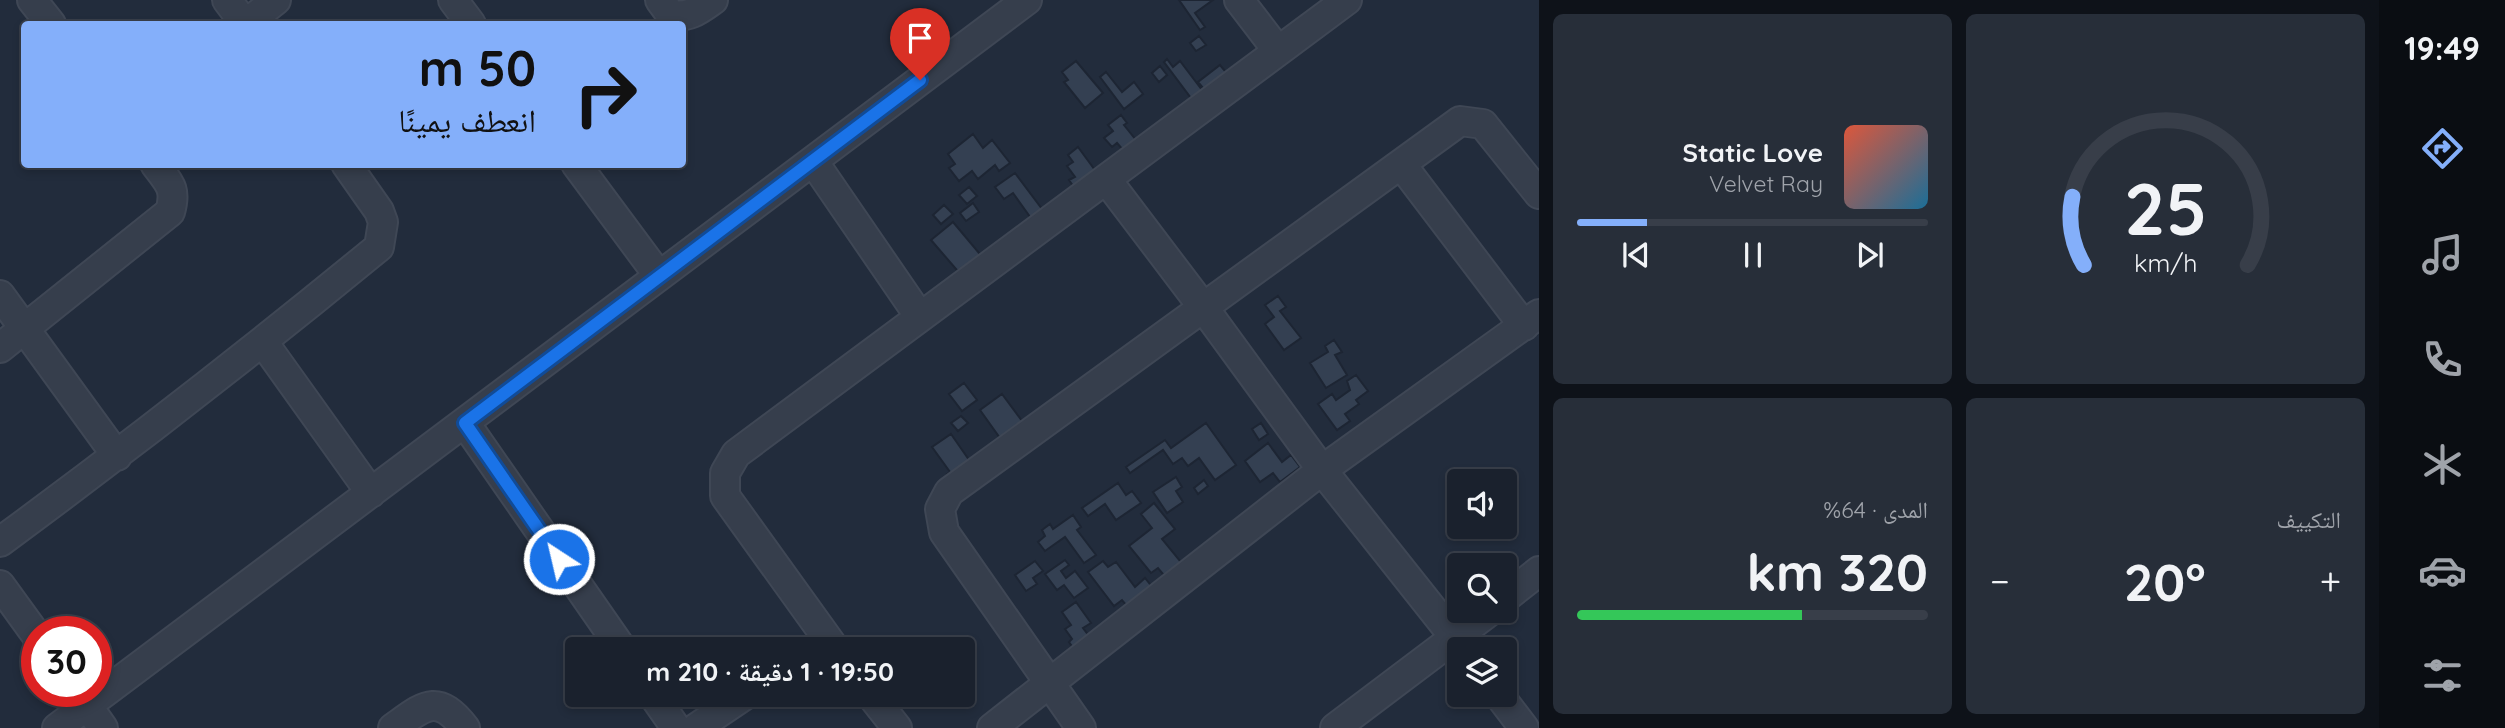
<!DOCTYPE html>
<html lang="ar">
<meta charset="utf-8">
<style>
:root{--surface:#1a212d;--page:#272e39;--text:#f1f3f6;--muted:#9fa3aa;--line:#383e49;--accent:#84affa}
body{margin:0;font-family:Quicksand,"Noto Naskh Arabic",sans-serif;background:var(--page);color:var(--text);direction:rtl;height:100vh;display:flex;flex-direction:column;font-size:26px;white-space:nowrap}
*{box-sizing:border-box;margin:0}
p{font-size:23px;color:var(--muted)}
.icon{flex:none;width:38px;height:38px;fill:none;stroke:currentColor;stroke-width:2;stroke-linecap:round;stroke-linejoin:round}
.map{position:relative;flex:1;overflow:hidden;direction:ltr}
.details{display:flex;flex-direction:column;gap:14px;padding:14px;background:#0e1219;width:840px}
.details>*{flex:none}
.top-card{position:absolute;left:21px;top:21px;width:665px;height:147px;border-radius:7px;box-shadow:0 4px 10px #0003,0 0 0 2px var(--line);direction:rtl;background:#84affa;color:#111;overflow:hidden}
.tools{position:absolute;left:1447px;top:469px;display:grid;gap:14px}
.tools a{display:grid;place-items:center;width:70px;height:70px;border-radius:7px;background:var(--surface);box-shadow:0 4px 10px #0003,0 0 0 2px var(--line);font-size:35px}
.speed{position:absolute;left:21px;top:616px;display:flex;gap:14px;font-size:35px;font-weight:700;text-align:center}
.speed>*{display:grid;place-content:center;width:91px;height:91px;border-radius:50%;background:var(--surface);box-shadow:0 4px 10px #0003,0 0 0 2px var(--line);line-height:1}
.speed .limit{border:10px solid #d22;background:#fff;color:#111}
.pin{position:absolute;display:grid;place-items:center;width:60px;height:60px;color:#fff;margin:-72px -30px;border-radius:50% 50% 50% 0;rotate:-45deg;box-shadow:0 0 7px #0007}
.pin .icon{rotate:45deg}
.me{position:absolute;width:77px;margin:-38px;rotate:325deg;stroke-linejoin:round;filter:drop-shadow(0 0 5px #0008)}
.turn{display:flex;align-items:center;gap:24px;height:147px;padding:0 35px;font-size:32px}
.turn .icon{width:91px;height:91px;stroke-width:2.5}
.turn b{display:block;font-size:49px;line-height:60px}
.big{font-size:52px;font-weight:800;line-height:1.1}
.details .widget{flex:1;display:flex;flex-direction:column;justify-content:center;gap:10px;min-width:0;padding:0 24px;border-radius:10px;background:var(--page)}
.details .dial{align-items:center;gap:0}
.dial svg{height:182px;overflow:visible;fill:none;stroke:var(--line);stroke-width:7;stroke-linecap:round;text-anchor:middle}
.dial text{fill:var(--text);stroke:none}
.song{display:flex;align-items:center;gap:21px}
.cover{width:84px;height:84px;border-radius:10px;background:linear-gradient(135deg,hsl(10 70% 55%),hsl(200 70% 35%))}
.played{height:7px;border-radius:4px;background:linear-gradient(90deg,var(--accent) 20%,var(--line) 20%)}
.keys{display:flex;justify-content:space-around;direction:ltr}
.heat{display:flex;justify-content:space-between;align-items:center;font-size:38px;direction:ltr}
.charge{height:10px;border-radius:5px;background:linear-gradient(90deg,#34c759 64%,var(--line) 0)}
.details .tiles{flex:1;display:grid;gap:14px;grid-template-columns:repeat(2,1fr)}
.trip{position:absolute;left:565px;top:637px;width:410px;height:70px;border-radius:7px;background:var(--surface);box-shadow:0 4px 10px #0003,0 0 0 2px var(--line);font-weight:800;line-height:70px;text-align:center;direction:rtl}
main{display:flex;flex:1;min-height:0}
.menu{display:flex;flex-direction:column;width:126px;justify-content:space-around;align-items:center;background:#0a0d12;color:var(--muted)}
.menu .icon{width:49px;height:49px}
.menu .active{color:var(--accent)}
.menu b{font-size:32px;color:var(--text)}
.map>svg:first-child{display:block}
</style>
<main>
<nav class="menu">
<b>19:49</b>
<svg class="icon active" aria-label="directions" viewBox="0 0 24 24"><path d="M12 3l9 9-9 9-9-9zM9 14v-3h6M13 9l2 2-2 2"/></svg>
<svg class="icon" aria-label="music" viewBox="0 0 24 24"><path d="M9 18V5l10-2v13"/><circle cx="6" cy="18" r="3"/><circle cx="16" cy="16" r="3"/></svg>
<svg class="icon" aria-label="phone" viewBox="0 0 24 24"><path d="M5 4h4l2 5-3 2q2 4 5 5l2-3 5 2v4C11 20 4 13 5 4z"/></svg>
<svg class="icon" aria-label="climate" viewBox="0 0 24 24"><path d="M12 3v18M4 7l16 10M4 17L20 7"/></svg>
<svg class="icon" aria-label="car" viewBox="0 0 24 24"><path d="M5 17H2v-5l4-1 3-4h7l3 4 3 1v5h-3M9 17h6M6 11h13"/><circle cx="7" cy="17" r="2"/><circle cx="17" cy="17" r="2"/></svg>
<svg class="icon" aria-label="filters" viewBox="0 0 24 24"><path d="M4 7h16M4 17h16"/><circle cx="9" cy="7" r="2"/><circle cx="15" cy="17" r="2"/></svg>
</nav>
<section class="details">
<div class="tiles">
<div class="widget dial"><svg viewBox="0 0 100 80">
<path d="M14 69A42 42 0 1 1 86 69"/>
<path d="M14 69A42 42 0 0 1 9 39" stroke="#84affa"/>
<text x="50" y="56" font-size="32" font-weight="700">25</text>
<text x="50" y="72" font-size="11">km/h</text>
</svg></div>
<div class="widget">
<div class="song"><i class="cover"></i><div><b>Static Love</b><p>Velvet Ray</p></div></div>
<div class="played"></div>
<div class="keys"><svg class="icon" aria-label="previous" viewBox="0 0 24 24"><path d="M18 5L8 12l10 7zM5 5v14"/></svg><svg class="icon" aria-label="pause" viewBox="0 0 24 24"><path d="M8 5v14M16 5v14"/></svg><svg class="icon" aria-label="next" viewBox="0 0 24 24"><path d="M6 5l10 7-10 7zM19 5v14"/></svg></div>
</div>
<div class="widget"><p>التكييف</p>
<div class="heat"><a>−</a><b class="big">20°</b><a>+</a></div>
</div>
<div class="widget"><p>المدى · 64%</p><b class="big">320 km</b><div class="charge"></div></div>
</div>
</section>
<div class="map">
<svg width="1539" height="728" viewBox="0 0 1539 728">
<rect width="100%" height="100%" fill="#222c3c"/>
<!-- building -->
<path fill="#344052" stroke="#1d2533" stroke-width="2" d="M1179 0H1213L1195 13 1205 27 1200 30Z
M1199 36 1206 45 1196 51 1190 43Z
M1167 59 1173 67 1180 61 1202 90 1191 98 1164 62Z
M1076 61 1103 93 1085 108 1064 82 1068 80 1062 72Z
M1220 65 1230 77 1208 94 1198 82Z
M1160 66 1167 75 1159 82 1152 73Z
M1106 72 1122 92 1134 82 1143 94 1124 109 1100 77Z
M1121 115 1127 123 1124 125 1136 140 1123 150 1117 143 1112 147 1104 138 1113 131 1108 125Z
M973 134 983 148 992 140 1010 163 999 171 995 165 978 179 972 171 959 181 949 168 955 164 948 154Z
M1078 147 1100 177 1078 193 1069 180 1075 177 1067 166 1073 162 1068 155Z
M1015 173 1045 213 1033 221 1013 193 1004 199 995 187Z
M969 187 977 196 967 204 959 195Z
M973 203 979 212 966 221 960 213Z
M944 205 953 214 941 224 933 215Z
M953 222 984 259 962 276 931 240Z
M1278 296 1286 307 1280 311 1301 338 1284 350 1265 324 1274 317 1265 305Z
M1334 340 1342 352 1335 355 1347 375 1326 388 1310 363 1328 352 1325 346Z
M1356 375 1368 391 1356 400 1359 404 1345 414 1350 421 1337 430 1318 404 1332 394 1336 400 1350 390 1347 381Z
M964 383 977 400 962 411 949 394Z
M1002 394 1028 429 1005 445 980 410Z
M961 416 968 423 958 431 951 423Z
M1206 423 1236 465 1215 480 1199 458 1188 466 1182 458 1173 464 1163 450 1130 473 1126 467 1165 440 1171 448Z
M1261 423 1268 434 1259 440 1252 429Z
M951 434 976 470 954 485 947 474 950 472 932 447Z
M1268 443 1282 462 1291 455 1300 467 1280 482 1273 473 1260 482 1245 461Z
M1176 477 1182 487 1176 491 1183 502 1167 513 1153 492Z
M1204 480 1208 486 1198 494 1194 488Z
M1118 483 1126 495 1132 491 1141 503 1116 520 1105 504 1088 516 1082 508Z
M1154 503 1175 529 1162 539 1185 567 1168 580 1158 568 1151 573 1129 546 1152 528 1141 514Z
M1073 515 1081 527 1077 530 1096 555 1084 563 1065 537 1045 551 1038 542 1045 536 1042 530 1050 524 1053 529Z
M1065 560 1069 565 1061 571 1066 578 1075 571 1088 588 1074 598 1064 585 1057 590 1045 574Z
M1035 561 1043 571 1033 578 1037 584 1026 591 1015 575Z
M1103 561 1108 567 1116 562 1135 587 1145 578 1157 593 1132 612 1122 600 1114 606 1088 572Z
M1076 602 1091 623 1083 628 1092 640 1076 652 1069 642 1072 639 1065 629 1071 625 1062 612Z"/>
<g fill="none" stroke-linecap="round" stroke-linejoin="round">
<!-- minor casing -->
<g stroke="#3f4755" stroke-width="32">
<path id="minor" d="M32 0 51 24
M227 0 245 24
M453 0 471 24
M660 0 671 15C689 18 699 10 713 0
M1239 0 1278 51
M246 24 276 0
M813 161 920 317
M576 164 659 276
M1401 164 1524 326
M1106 179 1203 307 1322 470 1464 649
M0 295 117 456
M263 342 371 493
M0 348 170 212C177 188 169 183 155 164
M465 423 622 649
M0 542C129 447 255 349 379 247L383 222 379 211 346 164
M0 585 37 636
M1505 598 1539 571
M835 649 725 496V473L736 454 1347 0
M77 691 103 728
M653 695 676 728
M871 695 897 728
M1499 695 1524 728
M57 728 1027 0
M393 728C424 706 437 692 465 728
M696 728 745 695
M992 728 1322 470 1539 314
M1081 728 944 532 940 509 949 492 1460 121 1483 124 1539 194
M1335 728 1490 611"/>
</g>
<!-- minor -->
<use href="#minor" stroke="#363e4c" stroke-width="28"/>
</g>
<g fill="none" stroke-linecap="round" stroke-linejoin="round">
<!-- route casing -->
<g stroke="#114b97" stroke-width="18">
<path id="route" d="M559 559 465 423 920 80"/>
</g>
<!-- route -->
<use href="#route" stroke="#1a73e8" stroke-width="12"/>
</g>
</svg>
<div class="tools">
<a><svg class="icon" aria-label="sound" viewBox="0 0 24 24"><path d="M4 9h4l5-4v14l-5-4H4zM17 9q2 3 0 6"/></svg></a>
<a><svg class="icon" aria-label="search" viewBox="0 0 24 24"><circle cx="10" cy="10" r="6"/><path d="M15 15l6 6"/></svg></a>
<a><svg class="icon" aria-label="layers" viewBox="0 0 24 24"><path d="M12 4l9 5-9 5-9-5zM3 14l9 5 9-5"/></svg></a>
</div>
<div class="speed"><div class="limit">30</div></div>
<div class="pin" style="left:920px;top:80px;background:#d93025"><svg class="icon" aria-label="arrive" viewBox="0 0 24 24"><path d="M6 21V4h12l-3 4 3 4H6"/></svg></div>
<svg class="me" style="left:559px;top:559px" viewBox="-20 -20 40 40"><circle r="17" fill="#1a73e8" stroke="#fff" stroke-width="3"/><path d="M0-11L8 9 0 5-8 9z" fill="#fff"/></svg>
<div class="trip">19:50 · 1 دقيقة · 210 m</div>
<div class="top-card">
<div class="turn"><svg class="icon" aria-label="right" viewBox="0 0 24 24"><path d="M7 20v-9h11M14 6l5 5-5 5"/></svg><div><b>50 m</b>انعطف يمينًا</div></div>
</div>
</div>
</main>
